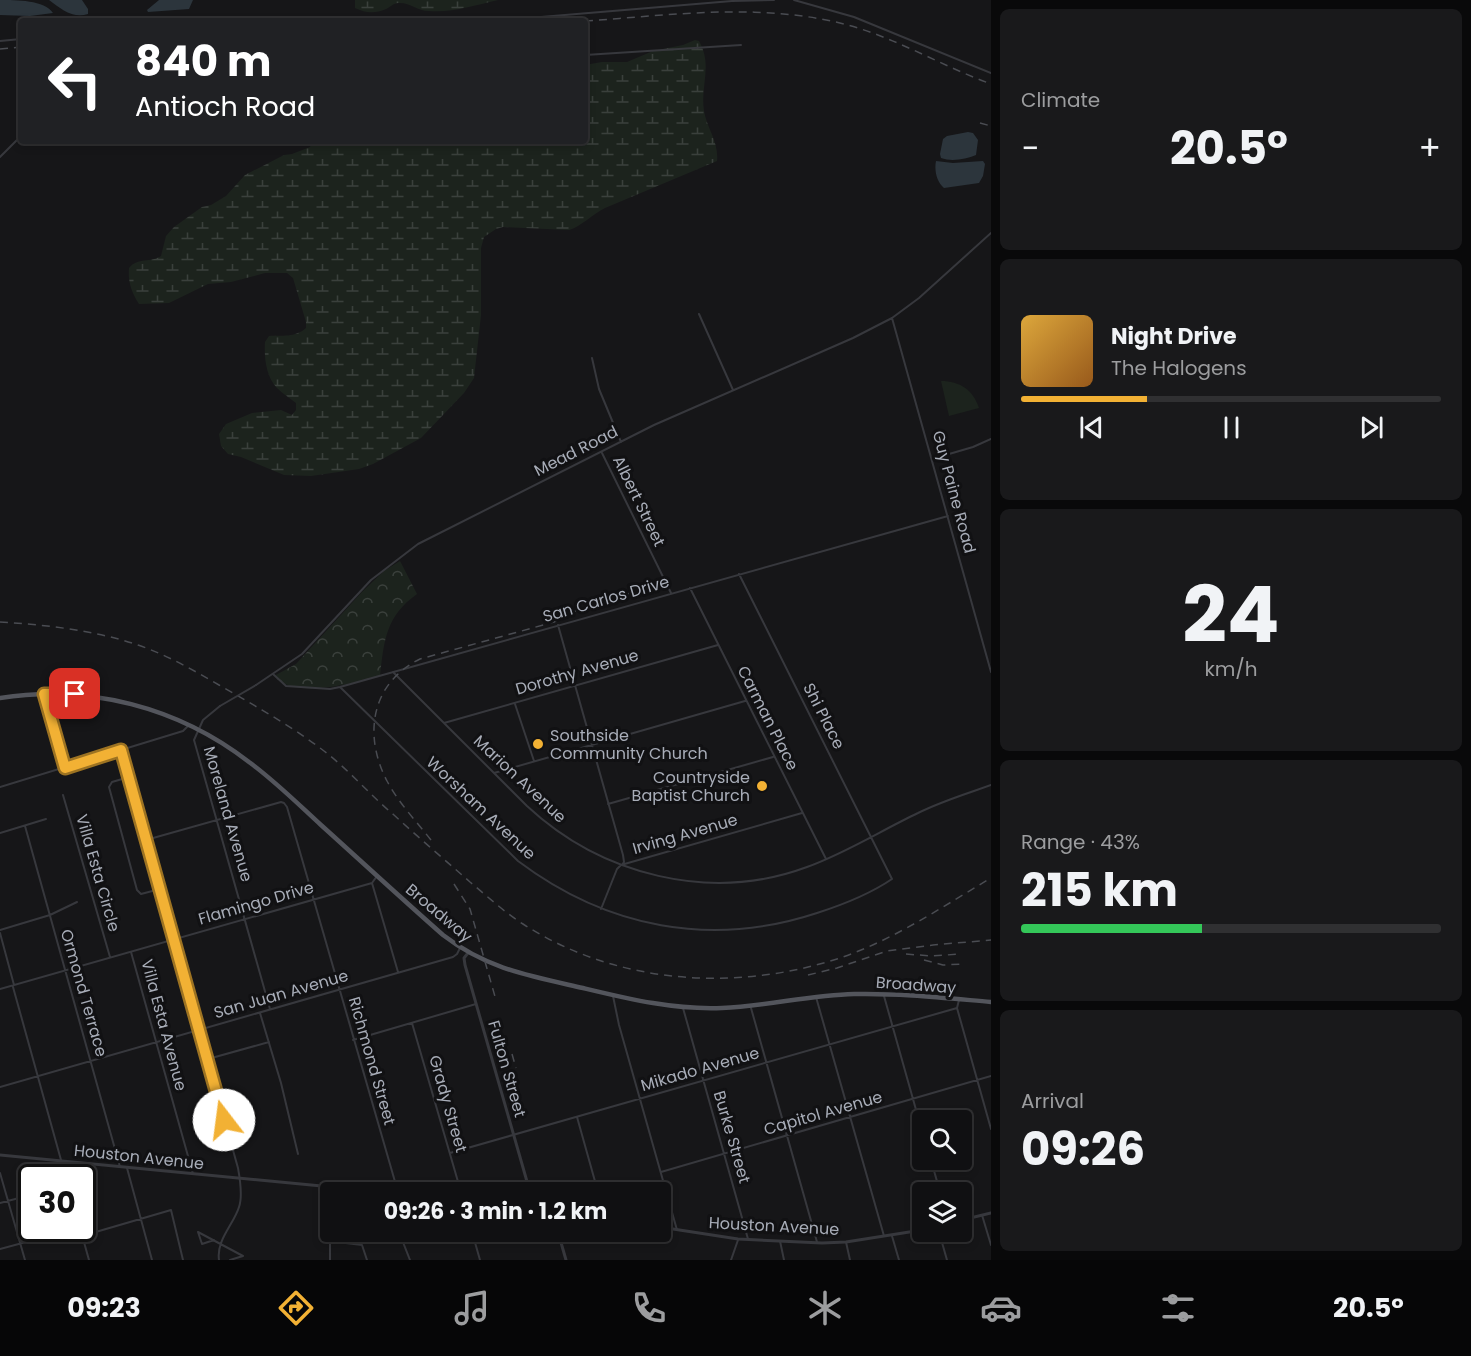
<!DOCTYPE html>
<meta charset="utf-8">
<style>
:root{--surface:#101012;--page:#19191b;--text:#f1f3f6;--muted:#9c9d9f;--line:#303032;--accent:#f2b134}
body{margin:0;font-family:Poppins,sans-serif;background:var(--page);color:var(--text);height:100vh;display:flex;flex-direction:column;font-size:22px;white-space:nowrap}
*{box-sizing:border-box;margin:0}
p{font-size:20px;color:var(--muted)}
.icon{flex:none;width:33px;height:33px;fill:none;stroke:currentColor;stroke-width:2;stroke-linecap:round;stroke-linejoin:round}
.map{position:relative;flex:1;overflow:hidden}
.drawer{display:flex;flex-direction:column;gap:9px;padding:9px;background:#09090a;width:480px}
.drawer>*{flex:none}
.hud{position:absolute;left:18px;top:18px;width:570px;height:126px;border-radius:6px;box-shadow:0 3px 9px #0003,0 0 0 2px var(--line);background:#202124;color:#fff;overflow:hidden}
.buttons{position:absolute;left:912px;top:1110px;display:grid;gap:12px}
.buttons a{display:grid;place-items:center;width:60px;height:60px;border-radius:6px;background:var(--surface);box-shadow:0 3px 9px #0003,0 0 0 2px var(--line);font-size:30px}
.speed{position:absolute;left:18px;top:1164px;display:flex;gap:12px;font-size:30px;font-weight:700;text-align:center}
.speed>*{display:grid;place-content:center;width:78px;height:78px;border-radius:50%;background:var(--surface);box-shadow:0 3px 9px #0003,0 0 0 2px var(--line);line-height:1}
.speed .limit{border:3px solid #111;border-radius:9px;background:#fff;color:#111}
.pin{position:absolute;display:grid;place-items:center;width:51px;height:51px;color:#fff;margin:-26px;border-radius:12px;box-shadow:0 3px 9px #0006}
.me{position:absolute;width:66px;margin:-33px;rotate:345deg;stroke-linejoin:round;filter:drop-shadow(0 0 4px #0008)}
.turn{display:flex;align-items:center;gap:21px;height:126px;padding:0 18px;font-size:27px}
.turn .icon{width:78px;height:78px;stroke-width:2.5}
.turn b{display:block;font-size:42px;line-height:51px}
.big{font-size:45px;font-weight:700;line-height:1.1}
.drawer .card{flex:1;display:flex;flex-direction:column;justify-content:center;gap:9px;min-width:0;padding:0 21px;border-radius:9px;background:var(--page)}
.drawer .dial{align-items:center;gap:0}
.dial b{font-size:78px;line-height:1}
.song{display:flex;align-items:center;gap:18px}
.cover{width:72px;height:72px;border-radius:9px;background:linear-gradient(135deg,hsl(40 70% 55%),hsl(30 70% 35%))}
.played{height:6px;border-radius:3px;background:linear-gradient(90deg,var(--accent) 30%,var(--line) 30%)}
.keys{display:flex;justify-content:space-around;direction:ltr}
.heat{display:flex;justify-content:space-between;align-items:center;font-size:33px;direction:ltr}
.charge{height:9px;border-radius:4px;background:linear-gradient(90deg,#34c759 43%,var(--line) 0)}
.trip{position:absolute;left:320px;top:1182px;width:351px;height:60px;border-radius:6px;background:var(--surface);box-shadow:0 3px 9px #0003,0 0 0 2px var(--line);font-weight:700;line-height:60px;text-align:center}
.tabs{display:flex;height:96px;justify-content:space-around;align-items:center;background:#060607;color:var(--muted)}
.tabs .icon{width:42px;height:42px}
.tabs .on{color:var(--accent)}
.tabs b{font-size:27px;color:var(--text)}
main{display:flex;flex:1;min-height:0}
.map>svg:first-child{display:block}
</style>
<main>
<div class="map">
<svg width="991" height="1260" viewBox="0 0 991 1260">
<defs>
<pattern id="wetland-marsh" width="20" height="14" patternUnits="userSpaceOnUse" patternTransform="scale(1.5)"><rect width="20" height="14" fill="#1c231d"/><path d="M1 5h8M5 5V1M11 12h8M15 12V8" fill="none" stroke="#3a403c"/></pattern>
<pattern id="park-crowns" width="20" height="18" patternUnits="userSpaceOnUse" patternTransform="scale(1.5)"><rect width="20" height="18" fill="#1c231d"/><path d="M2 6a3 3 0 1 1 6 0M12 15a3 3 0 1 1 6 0" fill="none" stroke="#3a403c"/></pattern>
</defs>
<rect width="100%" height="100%" fill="#161618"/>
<!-- wetland -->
<path fill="url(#wetland-marsh)" d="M355 0H498C476 5 451 13 429 11 417 11 410 2 398 3 394 3 390 7 386 9 374 14 366 13 355 8Z
M695 40 699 41C713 66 700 85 704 111 707 129 719 142 717 161L605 208C593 214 580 227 569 230L503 227 496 229 484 237 481 248V315L474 378 464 393 421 438 373 464 359 469 311 476 284 475 241 457 228 454 221 446 219 434 226 424 252 413 281 410 292 415 296 410V403C290 398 283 394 277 388 266 377 264 357 265 342L269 336C282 335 295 338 306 328V322L293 278 287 273H265L231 282 208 284 169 303 139 304C131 291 128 282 129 268 138 257 151 263 161 256L166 236 174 227 202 207 211 205 226 196 245 175 284 155 292 154 310 147 313 141H585V65L602 62H627L653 51 683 45Z"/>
<!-- park -->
<path fill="url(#park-crowns)" d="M400 561 417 594C386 616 384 640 380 676 353 683 295 700 274 676L296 664 362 592 384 571Z"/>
<!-- garden -->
<path fill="#1c231d" d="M941 381C960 381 973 390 979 408L949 416Z"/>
<!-- water -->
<path fill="#2c353c" d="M0 0C16 0 45 0 53 13L30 16 0 15Z
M49 0H82L88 9V14C73 19 61 9 49 0Z
M159 0H193L189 9 148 12 147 10Z
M968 132 973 133 978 140 976 155C966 159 952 162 941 158L940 154 943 139 947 136Z
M936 161 953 163 983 161 985 164 983 176 979 183 944 188C937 182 934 171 936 161Z"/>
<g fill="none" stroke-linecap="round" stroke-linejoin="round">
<!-- minor -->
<path stroke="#37383d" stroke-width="2" d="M794 0 854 17 991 73
M312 21H327
M493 21 732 1 774 0
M0 41 21 39
M585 55 741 45
M0 157 21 136
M699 314 733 390
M892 318 991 672
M592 358 599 389 621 442
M602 453 671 593
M932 459 973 447 991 439
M690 588 826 859
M558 625 623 855 624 862 622 865
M393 672 527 806C601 875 710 903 807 867 846 853 882 830 918 813 942 801 966 794 991 785
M273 674 286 686 330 689 340 687 948 516
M256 685 302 654 371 580 418 544 654 425 853 338 892 318 919 298 991 233
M340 687 518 861C607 928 711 948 817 913 842 905 870 894 892 879L739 574
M44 696 65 768
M515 704 534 761
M220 706 203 720 194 740 270 1009
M444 723 718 645
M121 750 238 1168C240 1179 243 1196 239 1207 234 1224 216 1240 219 1260
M494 773 745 701
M129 777 112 782 109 787 137 890 141 894 160 889
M0 787 183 731 188 726
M63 795 110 957
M608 804 773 757
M287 807 398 1192
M25 826 120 1167
M0 833 46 819
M146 840 281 802 284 803 287 807
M372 883 398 972
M601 909 617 869 621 865 802 813
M0 930 50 915 77 902
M0 933 14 985
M131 952 193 1174
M13 987 66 1178
M0 989 372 883 377 876
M613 996 619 1025 677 1230
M884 996 922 1131
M816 997 884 1236
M959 1000 957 1008 991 1129
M683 1008 748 1239
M751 1008 817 1242
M260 1013 281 1083 298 1154
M412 1023 461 1192
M353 1040 476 1004
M208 1059 269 1042
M0 1087 453 957 457 954 460 948
M577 1117 598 1192
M450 1153 957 1008
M931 1160 940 1192
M127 1168 152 1260
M661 1172 991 1076
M0 1173 25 1260
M321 1187 326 1236 329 1241
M325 1187 330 1235V1260
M0 1203 19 1198
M982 1215 991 1245
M80 1228 89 1260
M399 1232 410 1260
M472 1232 480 1260
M939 1232 947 1260
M82 1236 171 1210 183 1260
M892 1236 899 1260
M214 1240 202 1244 198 1232 243 1256 230 1260
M329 1241 362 1245 367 1260
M780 1241 784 1260
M846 1242 850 1260
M0 1249 52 1235
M731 1260 738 1240"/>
<!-- tertiary -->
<path stroke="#37383d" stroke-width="3" d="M468 953 464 958 465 965 530 1192
M0 1155 384 1192
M962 1220 991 1213
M660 1227 738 1239 822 1243 846 1242 922 1230
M558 1232 566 1260"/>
<!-- primary -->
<path stroke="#53555c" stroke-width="4.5" d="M0 698C89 684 178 707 249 762 275 781 298 804 321 825 362 862 402 899 443 935 487 969 530 976 583 988 629 999 674 1010 722 1008 767 1006 810 995 854 994 900 993 945 998 991 1002"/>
<!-- rail -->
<path stroke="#4a4c52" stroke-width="1.5" stroke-dasharray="8 6" stroke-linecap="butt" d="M585 21C673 15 761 2 848 25 898 39 942 66 991 84
M0 49 21 47
M980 123 991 126
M0 622C46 625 94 630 138 645 167 655 193 670 219 685 255 706 290 725 324 751 349 770 370 795 394 815 419 838 445 860 470 882 487 896 504 912 523 924 616 984 733 992 837 959 892 941 942 907 991 878
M431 840C416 821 398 802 387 781 363 735 371 683 420 659L554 622 585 606 659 585
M454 884 470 909 496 1000
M906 954 931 956 961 954
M924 960 943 965 963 964
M808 975 837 968 887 951 933 945 991 940
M512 1054 516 1068"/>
<!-- minor-bridge -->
<path stroke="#37383d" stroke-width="2" d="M220 706 256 685"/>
</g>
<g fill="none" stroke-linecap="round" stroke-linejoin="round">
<!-- route casing -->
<g stroke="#9d7322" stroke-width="15">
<path id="route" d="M75 694H44L65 768 121 750 224 1120"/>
</g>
<!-- route -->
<use href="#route" stroke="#f2b134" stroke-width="10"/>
</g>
<!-- markers -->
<g fill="#f2b134" stroke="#111113" stroke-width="2">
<circle cx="538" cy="744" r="6"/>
<circle cx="762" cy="786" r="6"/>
</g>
<g text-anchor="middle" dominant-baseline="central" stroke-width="6" stroke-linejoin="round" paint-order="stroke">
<!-- street labels -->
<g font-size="16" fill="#a8adb8" stroke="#111113">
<text transform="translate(576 451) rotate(-27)">Mead Road</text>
<text transform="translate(954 492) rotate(75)">Guy Paine Road</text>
<text transform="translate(639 501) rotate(64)">Albert Street</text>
<text transform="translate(606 599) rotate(-16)">San Carlos Drive</text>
<text transform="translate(577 672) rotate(-16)">Dorothy Avenue</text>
<text transform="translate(824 716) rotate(63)">Shi Place</text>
<text transform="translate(768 718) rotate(63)">Carman Place</text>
<text transform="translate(520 779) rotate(43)">Marion Avenue</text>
<text transform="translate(481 808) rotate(43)">Worsham Avenue</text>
<text transform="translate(228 814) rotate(74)">Moreland Avenue</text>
<text transform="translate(685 834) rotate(-16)">Irving Avenue</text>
<text transform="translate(98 873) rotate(74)">Villa Esta Circle</text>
<text transform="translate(256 903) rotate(-16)">Flamingo Drive</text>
<text transform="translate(439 913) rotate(40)">Broadway</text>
<text transform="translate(916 985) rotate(4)">Broadway</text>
<text transform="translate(84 993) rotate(74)">Ormond Terrace</text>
<text transform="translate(281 994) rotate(-16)">San Juan Avenue</text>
<text transform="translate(164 1025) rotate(75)">Villa Esta Avenue</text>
<text transform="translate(372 1061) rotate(74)">Richmond Street</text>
<text transform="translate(507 1069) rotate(74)">Fulton Street</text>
<text transform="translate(700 1069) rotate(-16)">Mikado Avenue</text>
<text transform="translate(448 1104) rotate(74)">Grady Street</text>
<text transform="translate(823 1113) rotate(-16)">Capitol Avenue</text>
<text transform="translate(732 1137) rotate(74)">Burke Street</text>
<text transform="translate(139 1157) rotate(6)">Houston Avenue</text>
<text transform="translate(774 1226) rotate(3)">Houston Avenue</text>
</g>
<!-- poi labels -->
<g font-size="16" fill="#a8adb8" stroke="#111113" text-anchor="start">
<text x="550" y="735">Southside<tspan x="550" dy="18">Community Church</tspan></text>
<text x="750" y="777" text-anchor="end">Countryside<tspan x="750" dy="18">Baptist Church</tspan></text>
</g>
</g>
</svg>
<div class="buttons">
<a><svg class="icon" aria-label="search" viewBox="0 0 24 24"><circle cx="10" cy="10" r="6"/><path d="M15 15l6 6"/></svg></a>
<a><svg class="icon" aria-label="layers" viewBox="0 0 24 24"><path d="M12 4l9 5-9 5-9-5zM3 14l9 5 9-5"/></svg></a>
</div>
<div class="speed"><div class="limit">30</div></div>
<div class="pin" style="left:75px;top:694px;background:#d93025"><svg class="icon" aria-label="arrive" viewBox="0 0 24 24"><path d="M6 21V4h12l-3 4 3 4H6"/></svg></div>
<svg class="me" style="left:224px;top:1120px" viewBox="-20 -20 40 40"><circle r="19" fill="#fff"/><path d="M0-13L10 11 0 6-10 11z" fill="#f2b134"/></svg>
<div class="trip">09:26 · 3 min · 1.2 km</div>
<div class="hud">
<div class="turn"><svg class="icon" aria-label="left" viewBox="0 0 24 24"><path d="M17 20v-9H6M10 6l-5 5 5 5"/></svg><div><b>840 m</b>Antioch Road</div></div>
</div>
</div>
<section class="drawer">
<div class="card"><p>Climate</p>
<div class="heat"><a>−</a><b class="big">20.5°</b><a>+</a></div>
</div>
<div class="card">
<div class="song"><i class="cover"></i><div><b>Night Drive</b><p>The Halogens</p></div></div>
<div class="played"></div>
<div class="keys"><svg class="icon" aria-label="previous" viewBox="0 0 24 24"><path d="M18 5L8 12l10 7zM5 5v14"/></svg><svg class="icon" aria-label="pause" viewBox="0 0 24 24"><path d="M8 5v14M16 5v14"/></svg><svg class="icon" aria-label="next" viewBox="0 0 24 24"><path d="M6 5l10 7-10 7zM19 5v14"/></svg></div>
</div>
<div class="card dial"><b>24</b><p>km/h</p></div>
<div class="card"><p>Range · 43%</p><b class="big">215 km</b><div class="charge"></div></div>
<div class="card"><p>Arrival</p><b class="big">09:26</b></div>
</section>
</main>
<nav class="tabs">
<b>09:23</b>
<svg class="icon on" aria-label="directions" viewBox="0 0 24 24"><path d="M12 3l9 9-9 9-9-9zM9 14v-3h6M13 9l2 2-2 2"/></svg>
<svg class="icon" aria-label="music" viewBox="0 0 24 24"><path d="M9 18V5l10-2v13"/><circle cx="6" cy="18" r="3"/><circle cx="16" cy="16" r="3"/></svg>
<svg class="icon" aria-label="phone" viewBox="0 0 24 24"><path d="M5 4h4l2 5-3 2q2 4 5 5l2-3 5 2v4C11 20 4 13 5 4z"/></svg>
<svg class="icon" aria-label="climate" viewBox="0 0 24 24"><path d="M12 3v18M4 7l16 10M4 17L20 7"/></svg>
<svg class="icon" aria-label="car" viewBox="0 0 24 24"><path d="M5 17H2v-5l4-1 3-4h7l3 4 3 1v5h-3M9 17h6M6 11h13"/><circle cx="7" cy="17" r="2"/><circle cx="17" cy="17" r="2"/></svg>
<svg class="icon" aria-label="filters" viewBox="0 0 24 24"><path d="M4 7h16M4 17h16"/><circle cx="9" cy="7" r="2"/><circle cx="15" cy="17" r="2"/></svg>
<b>20.5°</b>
</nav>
